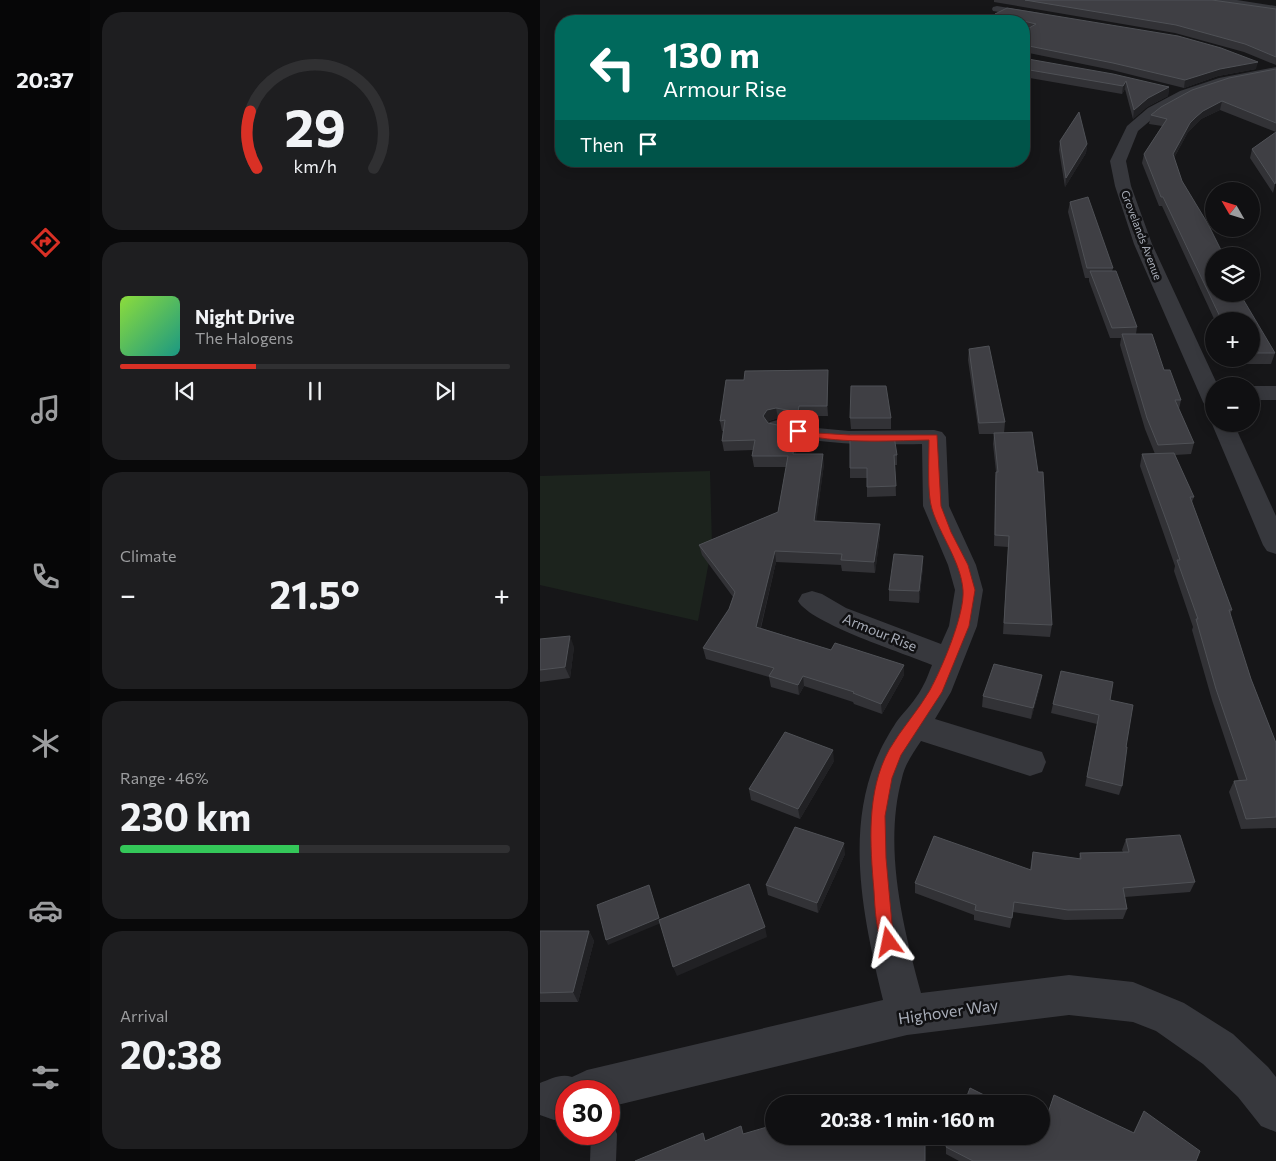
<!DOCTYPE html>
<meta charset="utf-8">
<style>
:root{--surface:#101012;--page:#1e1e20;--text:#f1f3f6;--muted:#9c9d9f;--line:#303032;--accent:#d93025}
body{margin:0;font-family:Commissioner,sans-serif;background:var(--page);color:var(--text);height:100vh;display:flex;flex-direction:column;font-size:19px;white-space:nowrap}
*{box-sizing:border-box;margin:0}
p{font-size:16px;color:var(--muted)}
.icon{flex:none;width:28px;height:28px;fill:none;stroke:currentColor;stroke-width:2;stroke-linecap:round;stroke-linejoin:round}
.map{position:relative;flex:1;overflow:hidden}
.side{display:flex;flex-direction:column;gap:12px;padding:12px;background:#09090a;width:450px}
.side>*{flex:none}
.banner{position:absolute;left:15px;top:15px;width:475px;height:152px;border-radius:20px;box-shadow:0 2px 12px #0003,0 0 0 1px var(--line);background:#00695c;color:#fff;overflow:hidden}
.needle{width:32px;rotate:309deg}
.tools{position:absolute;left:665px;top:182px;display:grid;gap:10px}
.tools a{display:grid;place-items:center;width:55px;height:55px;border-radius:50%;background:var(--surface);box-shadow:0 2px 12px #0003,0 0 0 1px var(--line);font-size:25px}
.speed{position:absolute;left:15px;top:1080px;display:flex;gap:10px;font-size:25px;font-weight:700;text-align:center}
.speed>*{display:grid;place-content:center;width:65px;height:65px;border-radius:50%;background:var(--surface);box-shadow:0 2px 12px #0003,0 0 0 1px var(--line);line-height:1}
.speed .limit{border:8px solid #d22;background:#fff;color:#111}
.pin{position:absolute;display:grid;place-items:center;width:42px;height:42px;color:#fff;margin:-21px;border-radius:10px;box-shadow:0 2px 8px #0006}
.me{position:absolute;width:55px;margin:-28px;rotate:348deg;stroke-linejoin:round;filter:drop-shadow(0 0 4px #0008)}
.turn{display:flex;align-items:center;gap:18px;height:105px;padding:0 25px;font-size:22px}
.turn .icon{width:65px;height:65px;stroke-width:2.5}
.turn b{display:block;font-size:35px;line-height:42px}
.then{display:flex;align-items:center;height:48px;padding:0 25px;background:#0003;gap:10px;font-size:19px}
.big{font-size:38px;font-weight:700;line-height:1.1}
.side .widget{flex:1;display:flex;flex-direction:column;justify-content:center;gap:8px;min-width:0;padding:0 18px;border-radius:20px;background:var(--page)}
.side .dial{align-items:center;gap:0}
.dial svg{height:130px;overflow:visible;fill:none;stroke:var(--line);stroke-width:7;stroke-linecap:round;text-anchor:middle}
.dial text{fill:var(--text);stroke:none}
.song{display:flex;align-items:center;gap:15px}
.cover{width:60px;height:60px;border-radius:8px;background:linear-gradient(135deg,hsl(90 70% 55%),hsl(170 70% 35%))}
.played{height:5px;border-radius:2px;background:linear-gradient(90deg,var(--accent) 35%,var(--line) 35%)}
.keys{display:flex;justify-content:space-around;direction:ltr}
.heat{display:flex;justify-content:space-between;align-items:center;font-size:28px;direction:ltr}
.charge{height:8px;border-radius:4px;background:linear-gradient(90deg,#34c759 46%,var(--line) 0)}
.trip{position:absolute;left:225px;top:1095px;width:285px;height:50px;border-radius:25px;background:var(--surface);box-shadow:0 2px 12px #0003,0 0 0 1px var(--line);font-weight:700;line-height:50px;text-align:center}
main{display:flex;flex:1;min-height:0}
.tab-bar{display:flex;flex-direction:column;width:90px;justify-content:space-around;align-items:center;background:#060607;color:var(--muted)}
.tab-bar .icon{width:35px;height:35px}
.tab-bar .active{color:var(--accent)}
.tab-bar b{font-size:22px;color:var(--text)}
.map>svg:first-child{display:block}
</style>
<main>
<nav class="tab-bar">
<b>20:37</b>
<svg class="icon active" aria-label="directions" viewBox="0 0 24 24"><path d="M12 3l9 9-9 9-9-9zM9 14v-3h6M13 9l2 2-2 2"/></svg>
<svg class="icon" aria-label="music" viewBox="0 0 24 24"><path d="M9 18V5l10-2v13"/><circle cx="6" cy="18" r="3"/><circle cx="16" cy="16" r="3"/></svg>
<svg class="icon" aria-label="phone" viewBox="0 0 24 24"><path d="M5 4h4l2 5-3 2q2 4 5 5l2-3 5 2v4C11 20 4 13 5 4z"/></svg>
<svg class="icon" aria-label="climate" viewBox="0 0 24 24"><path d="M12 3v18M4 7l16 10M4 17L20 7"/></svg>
<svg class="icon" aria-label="car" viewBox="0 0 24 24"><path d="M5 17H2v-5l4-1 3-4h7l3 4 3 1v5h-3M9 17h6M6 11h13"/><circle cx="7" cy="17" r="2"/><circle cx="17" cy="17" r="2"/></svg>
<svg class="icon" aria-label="filters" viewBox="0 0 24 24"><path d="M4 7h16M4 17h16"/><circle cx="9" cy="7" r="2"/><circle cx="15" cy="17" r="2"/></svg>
</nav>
<section class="side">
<div class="widget dial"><svg viewBox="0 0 100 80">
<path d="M14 69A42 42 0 1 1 86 69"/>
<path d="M14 69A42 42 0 0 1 10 34" stroke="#d93025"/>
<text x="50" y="56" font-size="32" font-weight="700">29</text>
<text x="50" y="72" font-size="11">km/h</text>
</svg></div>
<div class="widget">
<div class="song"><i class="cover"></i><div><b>Night Drive</b><p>The Halogens</p></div></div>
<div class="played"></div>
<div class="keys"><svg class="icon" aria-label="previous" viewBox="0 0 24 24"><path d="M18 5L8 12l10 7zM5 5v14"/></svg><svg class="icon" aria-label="pause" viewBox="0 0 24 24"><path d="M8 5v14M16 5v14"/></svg><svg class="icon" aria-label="next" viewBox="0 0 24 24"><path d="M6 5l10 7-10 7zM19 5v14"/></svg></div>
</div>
<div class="widget"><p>Climate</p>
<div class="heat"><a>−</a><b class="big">21.5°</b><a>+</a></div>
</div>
<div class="widget"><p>Range · 46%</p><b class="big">230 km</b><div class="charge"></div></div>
<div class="widget"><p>Arrival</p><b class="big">20:38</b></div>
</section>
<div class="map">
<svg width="736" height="1161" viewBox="0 0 736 1161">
<rect width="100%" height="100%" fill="#161618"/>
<!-- green -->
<path fill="#1c231d" d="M170 471 172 545 158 621 0 585V476Z"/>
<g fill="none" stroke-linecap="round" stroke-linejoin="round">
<!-- service -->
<path fill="#37383d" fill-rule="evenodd" d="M69 1123 73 1125 77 1134 76 1161H50L51 1134H69Z"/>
<!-- minor -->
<path fill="#37383d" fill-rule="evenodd" d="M457 6 500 13 506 16 500 19 453 11 452 9 453 7Z
M736 67V75L687 84 650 97 618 114 598 131 586 161 591 186 612 244 678 386H674V409L666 407 663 402 594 244 575 186 570 161 587 126 608 108 640 91 679 78Z
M711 386H736V400H711Z
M238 420 277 428 309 431 394 430 402 432 406 437 409 506 436 565 443 590 437 626 411 692 395 719 502 752 506 762 502 772 490 776 381 741C373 753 365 764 362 778 343 847 363 927 381 993L529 975 593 982 644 1003 693 1034 728 1067 736 1077V1132L721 1126 698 1097 663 1064 616 1031 593 1022 529 1015 367 1035 69 1107V1091H26V1117L14 1120 0 1115V1083C10 1079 21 1073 32 1077L47 1070 343 1000C324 921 303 829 340 751 343 744 356 721 361 716 369 707 378 696 383 686 387 679 389 672 392 665 364 653 271 624 258 601L262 594 272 591 282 594 306 608 401 644 409 626 415 590 408 565 383 506 382 444C327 445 284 445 230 432L226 427 230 422Z
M674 421V424H694L736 516V554L727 551 723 545 672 424Z"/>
<!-- tertiary -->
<path fill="#37383d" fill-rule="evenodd" d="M670 0H697L736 6V12L675 3Z"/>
</g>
<!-- wall -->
<path fill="#323236" d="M454 0H672L736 9V65L704 52 635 33 454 2Z
M455 14 716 69 678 76 644 88 572 70 484 52V31L487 29 484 28V21H455Z
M484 61 629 87 628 96 607 107 593 119 585 89 582 94 484 77Z
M736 69V180L733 193 710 158 712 149 736 132 680 110 661 119 648 132 634 158 642 181 674 256 735 353 731 364H695L692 359H711V321H675L622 206H619L602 163 604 154 622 126 609 124 611 115Z
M520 141 547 144 546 153 525 187 519 150Z
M530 202 573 268 572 271 597 327 596 334 624 370 641 400 639 409 654 443 651 454 635 455 654 497 652 502 692 610 690 615 711 679 736 743V828L701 829 689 792 694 781H699L672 700 652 630 653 627 634 571 635 566 600 466 602 454H615L605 429 580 345 581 338H570L549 281V278H545L528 212Z
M429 349 465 422 464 433 512 625 510 637 463 634 468 547 454 546 455 483 456 472 453 444 454 434H439L428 360Z
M288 380V416H260L259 422 238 418 229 421 228 422V423L256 429 257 439 256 454 284 464 276 521 340 524V535L335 573 302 571 301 565 236 562 221 628 291 650 364 665V675L342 714 314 704 313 702 264 686 259 695 231 687 229 677 166 659 163 648 189 609 193 597 162 555 159 545 238 512 246 467H214L212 456 213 450 184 451 182 441 183 431H182L180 421Z
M310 418H351V429H311Z
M310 435 357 455V465H355L356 496 327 497V478H310Z
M383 556V567L379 603 349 601V590Z
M0 639 34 647 30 678 0 682Z
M502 675 500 687 491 719 442 707 443 696Z
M570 700 586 747 582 786 579 795 545 786 557 724 511 713 513 704Z
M294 761 260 819 211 800 209 789Z
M586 839 655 882 650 892 585 897 587 909 583 919 525 920 473 912 470 928 434 920V915L375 893V883L490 870 493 852 539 859 540 853 583 852 582 850Z
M305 854 278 913 228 895 226 885Z
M0 931H49L54 941 38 1002H0Z
M604 1111 656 1161H419L406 1154V1147L504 1125 593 1133Z"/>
<!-- shaded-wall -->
<path fill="#212124" d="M718 62 716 69 678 76 644 88 645 80 680 69Z
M586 81 585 89 582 94 583 86Z
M629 87 628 96 607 107 593 119 594 110 608 98Z
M682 101 680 110 661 119 648 132 631 163 633 154 650 123 663 111Z
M547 144 546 153 525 187 526 178Z
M288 370V416L287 406Z
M259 406 260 416 259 422 258 412Z
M236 408 238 418 229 421 224 427 223 416 227 410Z
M256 429 257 439 255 464 253 454Z
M283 454 284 464 275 532 274 521Z
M340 524V535L335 573 334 562Z
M235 551 236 562 218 638 216 627Z
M383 556V567L379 603V591Z
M30 636 34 647 30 678 25 667Z
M364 665V675L342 714 341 704Z
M502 675 500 687 491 719 493 708Z
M263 676 264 686 259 695 258 685Z
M293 750 294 761 260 819 258 809Z
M304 843 305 854 278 913 277 903Z
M109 885 121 923 68 945 66 940Z
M225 927 227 937 137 976 133 967Z
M49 931 54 941 38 1002 33 992Z"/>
<!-- building -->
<path fill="#3f3f44" stroke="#4f5156" d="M485 0H672L736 9V57L705 44 636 25Z
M467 8 638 36 681 48 718 62 680 69 645 80 573 63 484 45V31L496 24 455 14Z
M488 59 573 74 629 87 608 98 594 110 586 81 583 86 484 69V61Z
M736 69V123L682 101 663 111 656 117 650 123 633 154 642 181 668 224 684 256H674V294H700L735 353H711V321H682L623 197H621L604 154 627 119 611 115 621 107 652 90 689 78Z
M539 112 547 144 526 178 520 141Z
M736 132V180L735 184 712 149Z
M548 197 573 268H547L530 202Z
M550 271H576L597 327 572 328Z
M582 334H612L624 370H630L641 400H635L654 443 618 445 607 418Z
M449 346 465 422 439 423 429 349Z
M288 370 287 406H259L258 412 236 408 227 410 223 416 228 423 256 429 253 454H283L274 521 340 524 334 562 301 560 302 554 235 551 216 627 291 650 295 643 364 665 341 704 313 693 314 692 263 676 258 685 229 676 234 668 163 648 189 609 195 592 159 545 238 512 248 456H212L215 440 182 441 185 420 180 421 186 380H204L205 371Z
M311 386H346L351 418H310Z
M492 432 498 472H503L512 625 464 623 469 536 455 535 456 472H458L454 433Z
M310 435 354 436 357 455H354L356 486 327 487V468H310Z
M634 453 654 497H650L692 610H689L711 679 736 743V817L706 819 694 781 707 780 676 689 656 619H658L637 560H640L629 528 602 454Z
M354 554 383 556 379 591 349 590Z
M30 636 25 667 0 670V639Z
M454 664 502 675 493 708 443 696Z
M521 671 573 682 570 700 593 705 586 747H587L582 786 547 777 559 715 513 704Z
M245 732 293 750 258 809 209 789Z
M255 827 304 843 277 903 226 885Z
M640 835 655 882 583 888 587 909 528 910 474 902 472 918 435 910 436 905 375 883 394 836 491 870 493 852 541 859 540 853 589 852 586 839Z
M209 884 225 927 133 967 119 920Z
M109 885 119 918 66 940 57 905Z
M0 931H49L33 992 0 993Z
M430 1088 462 1104H424Z
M514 1095 594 1133 604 1111 660 1151 656 1161H433L406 1147 410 1136H501V1124L504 1125Z
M384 1100V1104H307L313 1102Z
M234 1125V1136H385V1161H95L163 1133 165 1141 201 1126 203 1134Z"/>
<!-- route -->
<path fill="#d93025" stroke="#8d1f18" d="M258 428 277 433 309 435H397L401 506 411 532 428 565 435 590 429 626 402 692 361 755 352 778 345 816 346 858 352 924 356 942 354 947 349 949 343 947C336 929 335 910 334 891 330 845 326 792 349 750 361 729 378 711 390 690 402 668 425 614 423 590 421 562 400 535 392 509 387 493 389 458 389 440 344 441 298 444 254 433L253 431Z"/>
<g text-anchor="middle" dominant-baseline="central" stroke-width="5" stroke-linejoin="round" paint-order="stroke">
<!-- far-street labels -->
<g font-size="11" fill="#a8adb8" stroke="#111113">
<text transform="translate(602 235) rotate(69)">Grovelands Avenue</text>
</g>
<!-- street labels -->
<g font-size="14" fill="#a8adb8" stroke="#111113">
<text transform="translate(340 632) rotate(22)">Armour Rise</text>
</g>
<!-- near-street labels -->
<g font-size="16" fill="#a8adb8" stroke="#111113">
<text transform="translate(408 1011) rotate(-8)">Highover Way</text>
</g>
</g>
</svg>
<div class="tools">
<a><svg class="needle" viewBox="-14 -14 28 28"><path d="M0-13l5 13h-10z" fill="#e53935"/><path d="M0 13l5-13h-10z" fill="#9c9d9f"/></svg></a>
<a><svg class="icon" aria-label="layers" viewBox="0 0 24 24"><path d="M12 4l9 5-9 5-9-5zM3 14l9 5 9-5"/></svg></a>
<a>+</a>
<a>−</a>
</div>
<div class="speed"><div class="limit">30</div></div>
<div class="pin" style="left:258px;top:431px;background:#d93025"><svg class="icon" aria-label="arrive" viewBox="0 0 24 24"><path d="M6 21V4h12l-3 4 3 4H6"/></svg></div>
<svg class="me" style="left:349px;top:942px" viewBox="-20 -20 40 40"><path d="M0-17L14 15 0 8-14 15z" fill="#d93025" stroke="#fff" stroke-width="4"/></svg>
<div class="trip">20:38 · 1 min · 160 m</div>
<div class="banner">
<div class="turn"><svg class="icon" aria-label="left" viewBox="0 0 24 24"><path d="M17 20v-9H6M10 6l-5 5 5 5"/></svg><div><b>130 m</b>Armour Rise</div></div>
<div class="then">Then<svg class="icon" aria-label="arrive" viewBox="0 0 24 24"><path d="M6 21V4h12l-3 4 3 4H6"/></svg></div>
</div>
</div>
</main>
